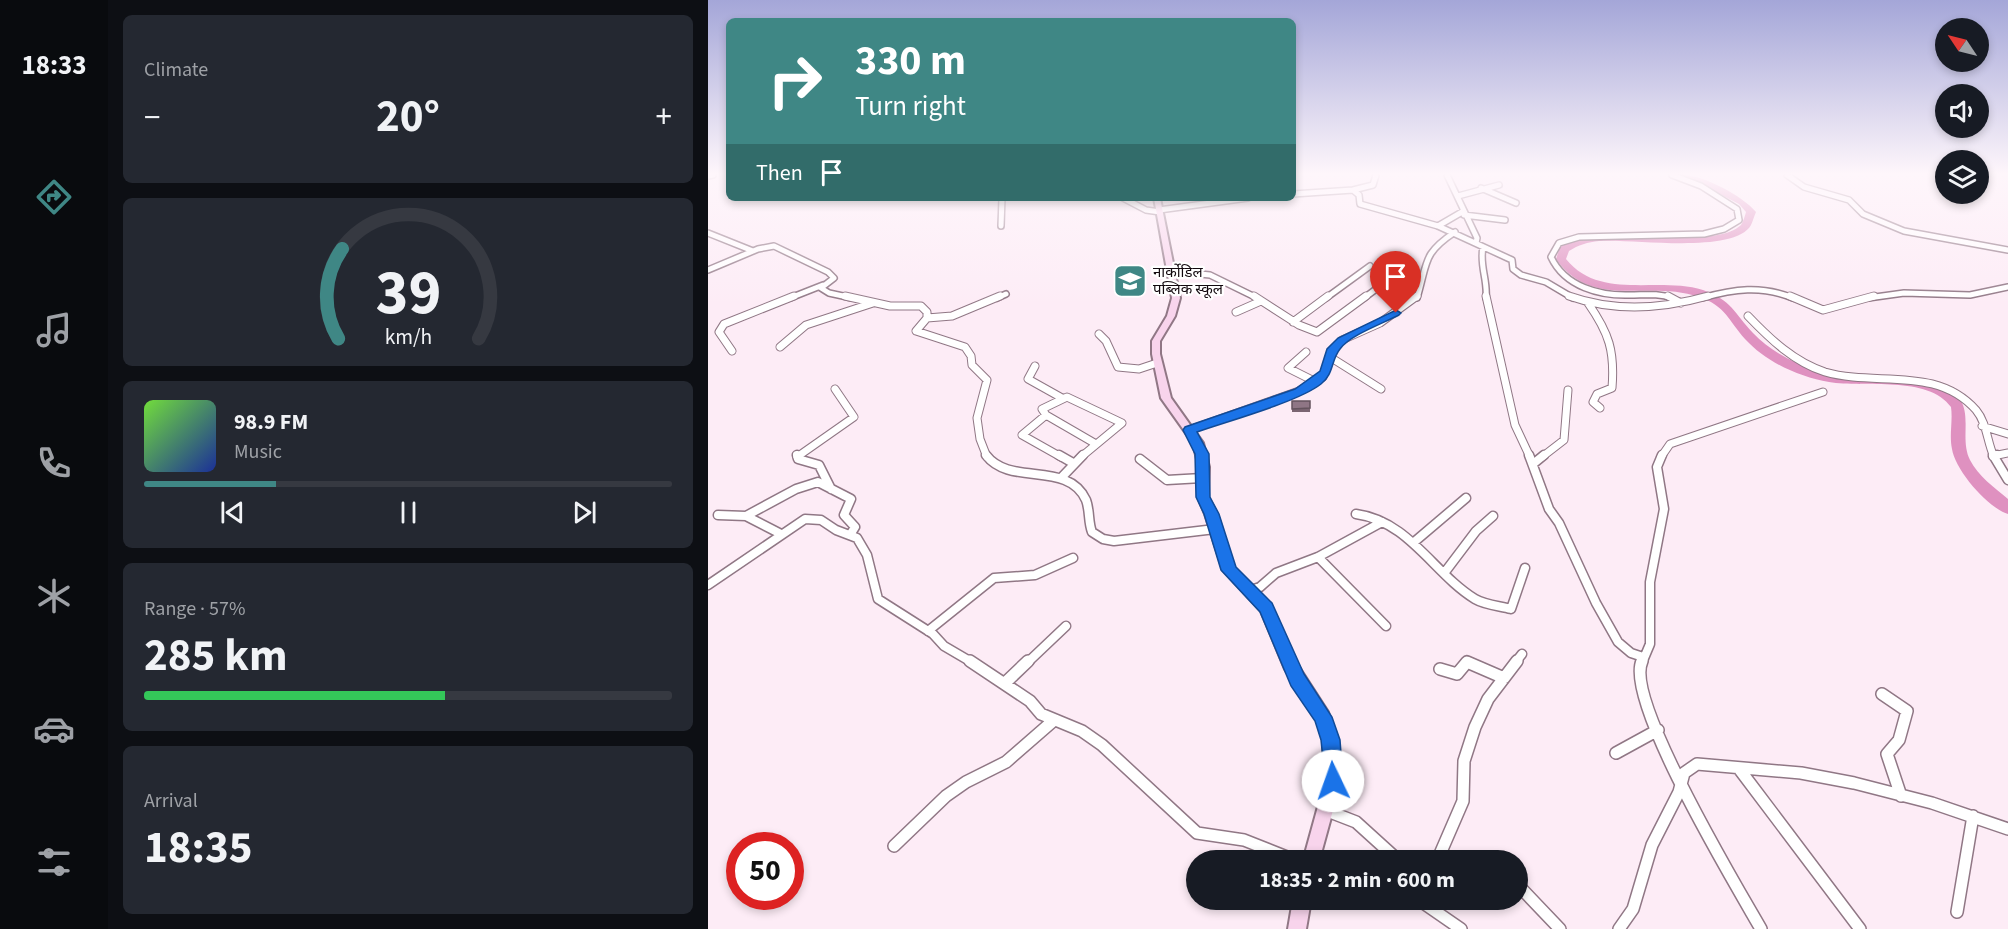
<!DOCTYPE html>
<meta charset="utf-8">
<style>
:root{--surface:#171b24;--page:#242831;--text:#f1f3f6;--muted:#9ea1a6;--line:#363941;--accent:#3f8785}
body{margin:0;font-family:"Source Sans 3","Noto Sans Devanagari",sans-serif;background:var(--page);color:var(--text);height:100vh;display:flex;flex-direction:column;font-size:22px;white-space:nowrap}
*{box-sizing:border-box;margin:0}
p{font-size:20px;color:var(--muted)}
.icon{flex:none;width:33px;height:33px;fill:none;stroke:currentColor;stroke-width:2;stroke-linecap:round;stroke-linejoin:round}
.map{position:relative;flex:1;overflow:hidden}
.side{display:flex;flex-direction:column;gap:15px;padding:15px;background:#0d0f14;width:600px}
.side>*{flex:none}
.hud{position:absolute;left:18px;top:18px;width:570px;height:183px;border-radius:9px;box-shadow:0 3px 9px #0003;background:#3f8785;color:#fff;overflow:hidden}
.needle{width:39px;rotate:305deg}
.tools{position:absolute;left:1227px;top:18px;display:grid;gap:12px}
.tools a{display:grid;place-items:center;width:54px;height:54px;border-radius:50%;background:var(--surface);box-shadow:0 3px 9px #0003;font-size:30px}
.speed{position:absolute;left:18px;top:832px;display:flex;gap:12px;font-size:30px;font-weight:700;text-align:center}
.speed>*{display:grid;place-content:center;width:78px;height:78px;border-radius:50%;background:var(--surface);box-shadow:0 3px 9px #0003;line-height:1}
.speed .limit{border:9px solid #d22;background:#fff;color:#111}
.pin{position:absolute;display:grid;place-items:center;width:51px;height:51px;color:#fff;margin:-62px -26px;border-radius:50% 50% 50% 0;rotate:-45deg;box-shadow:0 0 6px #0007}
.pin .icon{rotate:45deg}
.me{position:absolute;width:66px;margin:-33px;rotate:357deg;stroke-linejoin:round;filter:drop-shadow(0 0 4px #0008)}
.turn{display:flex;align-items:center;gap:21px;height:126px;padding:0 30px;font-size:27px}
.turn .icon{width:78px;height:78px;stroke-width:2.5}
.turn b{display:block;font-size:42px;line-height:51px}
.then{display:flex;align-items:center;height:57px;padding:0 30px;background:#0003;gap:12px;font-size:22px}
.big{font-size:45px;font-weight:700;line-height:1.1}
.side .tile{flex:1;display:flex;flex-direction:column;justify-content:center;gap:9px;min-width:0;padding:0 21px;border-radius:9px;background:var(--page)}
.side .dial{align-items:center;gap:0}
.dial svg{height:156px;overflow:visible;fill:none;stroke:var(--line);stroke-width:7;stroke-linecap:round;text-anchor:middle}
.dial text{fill:var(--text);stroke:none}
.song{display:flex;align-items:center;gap:18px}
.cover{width:72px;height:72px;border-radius:9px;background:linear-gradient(135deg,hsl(100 70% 55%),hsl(230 70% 35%))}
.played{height:6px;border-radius:3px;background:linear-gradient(90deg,var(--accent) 25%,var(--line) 25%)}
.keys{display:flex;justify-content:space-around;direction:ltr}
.heat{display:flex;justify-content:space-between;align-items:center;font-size:33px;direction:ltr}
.charge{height:9px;border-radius:4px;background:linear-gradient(90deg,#34c759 57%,var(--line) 0)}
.trip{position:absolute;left:478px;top:850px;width:342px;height:60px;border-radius:30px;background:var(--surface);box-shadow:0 3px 9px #0003;font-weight:700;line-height:60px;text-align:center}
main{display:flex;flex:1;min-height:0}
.tab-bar{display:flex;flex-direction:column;width:108px;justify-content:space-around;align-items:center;background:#090b0e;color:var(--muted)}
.tab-bar .icon{width:42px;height:42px}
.tab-bar .active{color:var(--accent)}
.tab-bar b{font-size:27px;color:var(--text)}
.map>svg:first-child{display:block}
</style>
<main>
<nav class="tab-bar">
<b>18:33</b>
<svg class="icon active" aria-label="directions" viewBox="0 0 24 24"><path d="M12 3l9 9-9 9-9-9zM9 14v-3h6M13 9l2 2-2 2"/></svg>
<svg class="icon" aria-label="music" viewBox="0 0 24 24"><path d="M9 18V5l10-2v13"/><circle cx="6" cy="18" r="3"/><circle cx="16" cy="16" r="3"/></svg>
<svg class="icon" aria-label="phone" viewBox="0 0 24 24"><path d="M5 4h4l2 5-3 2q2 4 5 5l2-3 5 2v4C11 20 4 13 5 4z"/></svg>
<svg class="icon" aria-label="climate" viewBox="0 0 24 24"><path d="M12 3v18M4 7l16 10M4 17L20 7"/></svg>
<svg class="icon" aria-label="car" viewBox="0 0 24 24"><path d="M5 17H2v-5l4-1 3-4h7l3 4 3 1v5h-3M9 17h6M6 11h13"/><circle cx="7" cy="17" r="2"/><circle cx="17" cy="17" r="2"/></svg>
<svg class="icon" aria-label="filters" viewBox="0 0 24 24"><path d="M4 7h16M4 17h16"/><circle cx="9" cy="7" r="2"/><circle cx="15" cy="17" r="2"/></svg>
</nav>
<section class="side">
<div class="tile"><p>Climate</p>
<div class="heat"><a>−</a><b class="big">20°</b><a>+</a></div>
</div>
<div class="tile dial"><svg viewBox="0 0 100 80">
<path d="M14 69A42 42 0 1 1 86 69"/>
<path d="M14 69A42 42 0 0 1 16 23" stroke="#3f8785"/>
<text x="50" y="56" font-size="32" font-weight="700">39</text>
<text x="50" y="72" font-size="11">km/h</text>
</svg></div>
<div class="tile">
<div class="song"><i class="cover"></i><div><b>98.9 FM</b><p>Music</p></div></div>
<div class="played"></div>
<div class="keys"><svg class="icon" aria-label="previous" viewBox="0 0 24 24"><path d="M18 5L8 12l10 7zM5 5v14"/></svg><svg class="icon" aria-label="pause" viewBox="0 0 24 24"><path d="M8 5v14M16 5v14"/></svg><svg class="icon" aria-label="next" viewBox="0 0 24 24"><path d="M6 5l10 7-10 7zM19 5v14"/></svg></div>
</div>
<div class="tile"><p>Range · 57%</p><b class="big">285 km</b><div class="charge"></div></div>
<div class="tile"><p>Arrival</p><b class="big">18:35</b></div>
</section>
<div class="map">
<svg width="1300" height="929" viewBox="0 0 1300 929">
<rect width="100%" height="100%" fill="#fdecf6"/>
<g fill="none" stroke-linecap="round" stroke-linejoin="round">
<!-- river -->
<path fill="#df91c0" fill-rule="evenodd" d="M975 175C995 175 1035 196 1048 212 1046 216 1045 221 1043 225 1026 255 922 238 891 241 880 242 870 245 861 251L858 259C892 301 949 276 995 290 1024 300 1026 313 1045 333 1063 352 1088 364 1112 372 1153 384 1203 366 1242 390 1269 407 1250 436 1262 460 1270 476 1287 488 1300 499V514C1280 508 1247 470 1244 449 1241 435 1245 421 1243 407 1220 375 1156 388 1121 382 1091 377 1058 362 1037 339 1020 320 1018 306 991 297 940 279 885 311 848 259L852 247C865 240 878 236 892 235 925 232 1008 248 1033 225 1035 222 1037 216 1038 212L1031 204Z"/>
<!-- street-far3 casing -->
<g stroke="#907785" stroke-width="8">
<path id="street-far3" d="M739 175 769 238 768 243
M964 175 993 186 1029 209 1031 220 1016 229 996 234 871 237 851 243 843 257C857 287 892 296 922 295 937 295 950 293 964 298
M1079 175 1096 187 1141 200 1155 214 1196 231 1300 250
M0 176 5 175
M773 188 808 203
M645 190 665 185 668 175
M585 194 645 190 651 195 652 204 730 226 804 260 805 269 813 275 838 282 865 298
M750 196 791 185
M415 198 438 210 452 212
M451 210 540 198
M756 215 797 220
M293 226 294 198
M730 226 754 212
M0 233 45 251
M775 247C771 265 780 280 778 298
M0 270 50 249 66 246 120 272 126 278 113 288 121 293 144 298
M463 271 502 275 549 298
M82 298 115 285
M289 298 298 294
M618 298 662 266
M656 298 683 278
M709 298C720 262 714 254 747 232
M994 298C1026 289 1053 285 1085 298
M1160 298 1196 293 1262 295 1300 287"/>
</g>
<!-- street-far2 casing -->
<g stroke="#907785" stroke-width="9">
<path id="street-far2" d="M137 296 182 306H213L219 312V318L208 331 257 347 263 356 264 365 279 380 269 418 272 439 279 457
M546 296 591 325 609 332 658 296
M778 296 807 425 822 457
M861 296C906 312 954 309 1000 296
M960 296 973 303
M1082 296 1115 310 1166 296
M880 303C901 333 907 351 904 388L889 394 885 402 892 408
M528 312 553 301
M1040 316C1062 339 1086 362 1117 372 1168 387 1228 365 1268 410 1279 423 1279 442 1286 457
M219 318 244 316 292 296
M585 322 620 296
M391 334 398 341 410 367 431 369 449 363
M72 347 98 325 165 303
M24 351 11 332 16 324 86 296
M598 352 580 368 608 382
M622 357 673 389
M327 366 320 379 354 398
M338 415 314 435 353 457
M1274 426 1300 434
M481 430 591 391 615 377 625 349 634 340 672 323 709 296
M1285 456 1300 453
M89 457 146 417 127 389
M373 457 414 423 359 397 334 409 338 415 388 444
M834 457 856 440 860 390
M953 457 962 444 1115 392"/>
</g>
<!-- street-far1 casing -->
<g stroke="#907785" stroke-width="11">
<path id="street-far1" d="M89 455 90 459 111 465 123 489
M278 455C302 487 360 460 378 500 382 510 380 522 384 532L395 539 406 541 507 529
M351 455 365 463
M821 455 841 509 851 523 888 603 910 642 923 653 935 657
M1285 455 1300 480
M1285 456 1289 455
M432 459 459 480 494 478
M825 464 836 455
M353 478 375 455
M648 514C701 521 726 574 767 599 777 605 792 606 803 609L817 568
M10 515 38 516 88 489 110 482 143 499 136 515 147 527 142 535
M38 516 73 534
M705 543 758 498
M610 557 678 626
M737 572 768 531 785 516
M0 585 97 519 113 520 128 530 149 538 159 555 170 599 225 634 236 646 265 663
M543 590 552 587 568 573 610 557 674 522
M220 631 286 578 327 575 365 558
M319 663 358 626
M758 663H760
M807 663 814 654
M934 663 942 644V582L956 509 949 467 954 455"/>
</g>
<!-- street casing -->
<g stroke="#907785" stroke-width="14">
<path id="street" d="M262 661 322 701 333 714 374 731 394 745 489 833 536 840 589 861
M934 661C916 700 1029 887 1053 929
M732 669 749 674 759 662 796 678
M297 683 320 661
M1174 694 1199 711 1191 740 1179 754 1193 796
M908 753 950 730
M1032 770 1152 929
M617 810 648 822 691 861
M186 846 238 796 258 782 298 762 345 721
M729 861 755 801 756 761 767 727 780 699 809 661
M810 885 852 929
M711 900 753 929
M1249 912 1265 816
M911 929 925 909 944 845 971 792 976 773 989 764 1093 773 1146 783 1224 803 1300 829"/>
</g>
<!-- secondary casing -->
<g stroke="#907785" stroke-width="4">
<path id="secondary" d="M446 198H452L472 298 467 316 452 341V354L463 398 495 443 501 467 500 497 509 514 526 568 562 604 587 661 620 712 629 740 633 781 611 861H595L617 781 615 740 609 720 577 669 553 611 515 570 497 514 490 497 491 467 485 443 453 398 444 354V341L459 316 464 298Z
M585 900H603L598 929H580Z"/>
</g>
<!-- street-far3 -->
<use href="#street-far3" stroke="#fff" stroke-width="5"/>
<!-- street-far2 -->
<use href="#street-far2" stroke="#fff" stroke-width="7"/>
<!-- street-far1 -->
<use href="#street-far1" stroke="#fff" stroke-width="8"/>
<!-- street -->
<use href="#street" stroke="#fff" stroke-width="11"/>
<!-- secondary -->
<use href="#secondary" fill="#f8d4ec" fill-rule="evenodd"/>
</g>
<!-- wall -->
<path fill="#7b6572" d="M584 401H602V412H584Z"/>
<!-- building -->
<path fill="#8f7685" stroke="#64535d" stroke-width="1.5" d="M584 401H602V408L584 409Z"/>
<!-- sky -->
<linearGradient id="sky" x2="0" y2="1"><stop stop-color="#a4a6d8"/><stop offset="0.57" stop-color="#fef6fb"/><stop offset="1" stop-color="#fef6fb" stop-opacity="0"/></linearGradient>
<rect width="1300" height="305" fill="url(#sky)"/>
<!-- route -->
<path fill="#1a73e8" stroke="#114b97" stroke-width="1.5" d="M688 310 693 313 691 315C676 323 642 335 632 349 623 360 626 374 613 384 590 402 520 421 489 432L501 454 502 497 511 514 528 567 564 603 596 674 624 717 632 740 635 781 632 788 625 790 618 788 613 740 607 721 583 686 552 612 513 570 496 514 488 497 487 454 475 430 477 427 587 389 612 371 619 349 630 338Z"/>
<!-- icons -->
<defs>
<g id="school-square" transform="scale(1.725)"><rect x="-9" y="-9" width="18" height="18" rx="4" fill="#3f8785" stroke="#fff"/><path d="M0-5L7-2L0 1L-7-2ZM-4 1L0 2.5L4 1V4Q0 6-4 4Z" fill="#fff"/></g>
</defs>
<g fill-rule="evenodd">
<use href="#school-square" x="422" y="281"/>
</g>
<g text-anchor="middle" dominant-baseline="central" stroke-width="4.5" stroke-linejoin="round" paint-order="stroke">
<!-- far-poi labels -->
<g font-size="15" fill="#12090e" stroke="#fff" text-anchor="start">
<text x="445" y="272">नार्कोडिल<tspan x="445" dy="17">पब्लिक स्कूल</tspan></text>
</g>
</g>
</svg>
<div class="tools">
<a><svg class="needle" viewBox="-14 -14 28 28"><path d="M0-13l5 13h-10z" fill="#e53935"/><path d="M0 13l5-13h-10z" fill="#9ea1a6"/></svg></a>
<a><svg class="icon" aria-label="sound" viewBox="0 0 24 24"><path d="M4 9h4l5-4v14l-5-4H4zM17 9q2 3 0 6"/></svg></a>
<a><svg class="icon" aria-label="layers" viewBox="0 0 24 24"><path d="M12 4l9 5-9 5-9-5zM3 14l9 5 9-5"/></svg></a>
</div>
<div class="speed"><div class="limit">50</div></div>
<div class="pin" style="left:688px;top:313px;background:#d93025"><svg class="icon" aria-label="arrive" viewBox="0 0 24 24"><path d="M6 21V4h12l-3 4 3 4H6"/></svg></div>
<svg class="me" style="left:625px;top:781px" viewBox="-20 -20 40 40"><circle r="19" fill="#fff"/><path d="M0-13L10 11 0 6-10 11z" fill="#1a73e8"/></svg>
<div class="trip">18:35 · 2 min · 600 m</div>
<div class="hud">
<div class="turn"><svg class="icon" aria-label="right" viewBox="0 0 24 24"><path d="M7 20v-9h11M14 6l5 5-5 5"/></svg><div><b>330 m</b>Turn right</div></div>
<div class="then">Then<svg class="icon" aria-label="arrive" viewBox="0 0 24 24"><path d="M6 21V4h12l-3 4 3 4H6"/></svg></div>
</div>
</div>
</main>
